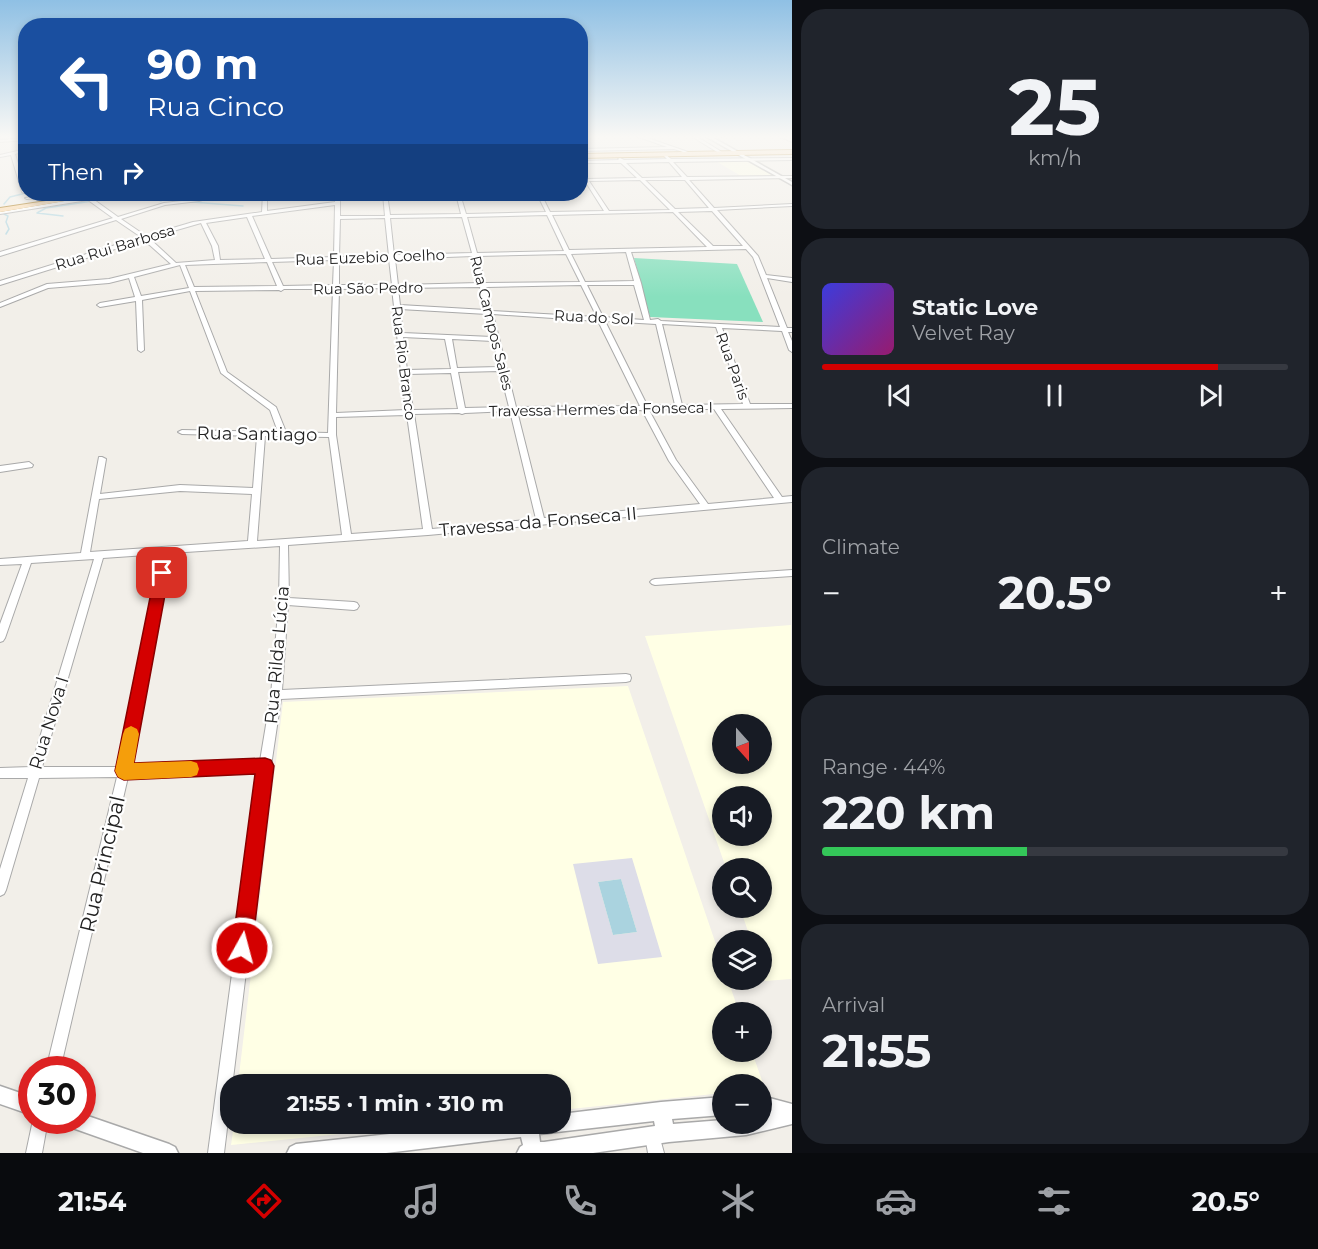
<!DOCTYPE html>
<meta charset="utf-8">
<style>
:root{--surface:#171b24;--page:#20242c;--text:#f1f3f6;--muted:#9ea1a6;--line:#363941;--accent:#d40000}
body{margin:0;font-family:Montserrat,sans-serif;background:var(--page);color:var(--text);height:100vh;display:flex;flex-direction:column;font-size:22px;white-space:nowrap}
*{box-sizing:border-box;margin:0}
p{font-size:20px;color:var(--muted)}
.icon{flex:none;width:33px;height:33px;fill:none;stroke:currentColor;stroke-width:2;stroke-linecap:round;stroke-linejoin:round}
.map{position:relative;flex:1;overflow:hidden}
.side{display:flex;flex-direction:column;gap:9px;padding:9px;background:#0d0f14;width:526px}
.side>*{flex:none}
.top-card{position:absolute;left:18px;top:18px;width:570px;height:183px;border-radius:24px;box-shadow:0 3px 9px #0003;background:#1a4fa0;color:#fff;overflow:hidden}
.needle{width:39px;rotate:159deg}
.fabs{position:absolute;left:712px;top:714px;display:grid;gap:12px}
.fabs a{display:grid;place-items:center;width:60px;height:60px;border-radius:50%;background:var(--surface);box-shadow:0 3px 9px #0003;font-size:30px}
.speed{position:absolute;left:18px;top:1056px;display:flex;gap:12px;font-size:30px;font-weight:700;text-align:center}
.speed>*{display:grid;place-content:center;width:78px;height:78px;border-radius:50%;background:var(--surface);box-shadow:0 3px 9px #0003;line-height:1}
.speed .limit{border:9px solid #d22;background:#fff;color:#111}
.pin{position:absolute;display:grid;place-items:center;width:51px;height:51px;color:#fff;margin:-26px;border-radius:12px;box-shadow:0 3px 9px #0006}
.me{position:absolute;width:66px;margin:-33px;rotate:7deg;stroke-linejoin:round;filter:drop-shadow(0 0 4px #0008)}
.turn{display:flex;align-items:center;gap:21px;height:126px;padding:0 30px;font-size:27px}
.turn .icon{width:78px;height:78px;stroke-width:2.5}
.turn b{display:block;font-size:42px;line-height:51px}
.then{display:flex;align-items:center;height:57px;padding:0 30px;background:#0003;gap:12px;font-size:22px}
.big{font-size:45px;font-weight:700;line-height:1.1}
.side .tile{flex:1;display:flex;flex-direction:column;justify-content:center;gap:9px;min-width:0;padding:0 21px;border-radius:24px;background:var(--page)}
.side .dial{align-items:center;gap:0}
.dial b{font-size:78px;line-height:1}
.song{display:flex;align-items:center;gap:18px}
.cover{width:72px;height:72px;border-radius:9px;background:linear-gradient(135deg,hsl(240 70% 55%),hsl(320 70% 35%))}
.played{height:6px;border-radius:3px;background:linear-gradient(90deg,var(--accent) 85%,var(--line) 85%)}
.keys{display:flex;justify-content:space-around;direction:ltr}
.heat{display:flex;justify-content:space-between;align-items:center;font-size:33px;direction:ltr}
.charge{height:9px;border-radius:4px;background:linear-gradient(90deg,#34c759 44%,var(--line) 0)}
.trip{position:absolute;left:220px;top:1074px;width:351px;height:60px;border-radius:24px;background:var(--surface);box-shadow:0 3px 9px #0003;font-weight:700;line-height:60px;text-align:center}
.menu{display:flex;height:96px;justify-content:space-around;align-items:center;background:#090b0e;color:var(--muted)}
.menu .icon{width:42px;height:42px}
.menu .active{color:var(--accent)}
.menu b{font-size:27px;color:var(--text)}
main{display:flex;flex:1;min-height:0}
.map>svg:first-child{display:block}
</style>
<main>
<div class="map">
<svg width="792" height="1153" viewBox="0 0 792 1153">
<rect width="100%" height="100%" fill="#f2efe9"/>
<!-- education -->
<path fill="#ffffe5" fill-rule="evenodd" d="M714 160H744L774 175 741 176Z
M791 625V979L765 981 762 971V940H751L740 908H762V868H726L645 636ZM723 724H762V764H723ZM723 796H762V836H723Z
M628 686 723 965V980H728L739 1012H723V1052H752L765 1089H762V1084H723V1093L561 1110V1084H238L283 702Z
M234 1124H438L231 1145Z"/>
<!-- pitch -->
<path fill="#88e0be" d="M634 258 737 264 763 322 650 317Z"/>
<!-- plaza -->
<path fill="#dddde8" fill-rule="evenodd" d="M632 858 662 957 598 964 573 864ZM621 879 637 932 613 935 598 882Z"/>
<!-- water -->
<path fill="#aad3df" d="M621 879 637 932 613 935 598 882Z"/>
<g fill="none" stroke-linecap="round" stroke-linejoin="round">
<!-- stream -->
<path stroke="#aad3df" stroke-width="1.5" d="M142 194 161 201
M192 202 243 206
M4 204 10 197 26 193
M4 214 8 216 6 222 9 229 6 234
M63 216 37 213 46 208 139 194"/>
<!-- minor casing -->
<g stroke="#a9a9a9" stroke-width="2">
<path id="minor" d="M636 136H642L688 152 686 153 674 149 580 151V149L667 147Z
M691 136H696L725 154 722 155Z
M715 136H725L710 139 708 138Z
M779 136H784L792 139V142Z
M26 138V140L0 142V140Z
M26 149V151L15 154 26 189V193H24L22 192 11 155 0 157V155Z
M664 153 671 159 792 158V160L673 162 687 177 792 176V178L689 180 714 208 792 204V206L717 210 758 256 766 275 792 278V282L767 278 787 328H792V332H788L792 341V352L789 350 782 331 722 328 750 404H792V408L721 409 782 497 792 496V502L428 535 288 545 289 598 354 602 357 603 359 606 357 609 354 610 288 605 282 690 626 674 630 675 631 678 630 681 626 682 281 699 271 766 224 1153H208L259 772 128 777 60 1070H46L117 777 39 778 6 890 4 894 0 896V869L28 778H0V768L31 767 94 559 31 563 5 638 3 641 0 642V624L22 564 0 565V559L81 553 99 457H102L106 459 100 494 180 485 253 488 257 436 182 434 178 432 182 430 278 432 270 410 221 373 190 291 142 300 144 350 141 352 138 350 136 301 100 307 97 305 100 303 135 297 129 278 109 283 48 288 0 307V303L47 284 109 279 171 264 144 240 0 285V281L141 237 116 220 0 256V252L113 218 88 200 0 214V212L88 197 119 194 117 195 93 199 118 217 164 203 199 199 217 194H222L199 201 165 205 121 219 146 236 193 222 262 212 263 194H267V211L335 202 336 194H340V216H385L383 194H387L390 215 461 214 456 194H460L466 214 546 212 537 194H541L550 212 604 211 585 181H580V179H583L580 175V170L587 179 637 178 621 163H580V161L619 160 618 159 620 158 624 160 667 159 662 154ZM669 162 682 177 642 178 626 163ZM640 180 670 210 609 211 589 181ZM645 180H685L709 208 675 209ZM335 205 334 257 271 259 252 216ZM712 211 743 246H713L678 212ZM673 212 707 247 569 250 552 215ZM547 215 564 251 477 253 467 217ZM247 217 265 259 220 260 218 246 206 223ZM462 217 472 253 394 255 390 218ZM385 218 389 256 339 257 340 219ZM201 223 212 246 215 260 176 263 149 238ZM746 249 753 257 780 327 661 321 658 319 650 320 641 283 631 252ZM626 252 634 281 585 282 571 254ZM566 254 580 282 485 283 478 256ZM473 256 479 283 398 285 395 259ZM389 259 392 285H339V260ZM334 260 333 285 283 286 272 262ZM267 262 277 286 194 287 185 265ZM180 265 189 288 141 296 134 277ZM581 285 597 317 492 311 486 287ZM587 285H634L644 320 603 317ZM480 287 486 310 400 305 398 288ZM392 288 401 372 406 410 336 413 339 289ZM284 289H333L328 433 286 432 276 407 227 372 195 291 279 290 281 291ZM400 309 487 314 492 337 403 333ZM493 314 598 321 640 406 516 407ZM605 321 656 324 675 405H647ZM662 324 716 327 743 404 682 405ZM403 337 445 339 451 369 407 370ZM452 339 493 341 499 367 457 368ZM500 371 509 407 465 408 458 372ZM451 373 458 409 413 410 408 374ZM676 409H714L774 498 708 504 676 460 649 410ZM642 410 669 461 700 504 544 518 517 411ZM510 411 536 519 432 529 414 414 459 413 462 414 465 413ZM407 415 423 529 351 534 336 435V417ZM265 436 329 437 342 535 257 541ZM180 491 252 494 248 541 90 552 99 499ZM280 546 279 601 271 695 260 761 131 766 170 553ZM161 554 119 767H42L103 558Z
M54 194H64L27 199 25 198Z
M29 462 33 465 32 467 0 472V466Z
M792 570V576L655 585 652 584 650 582 652 580 655 579Z
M33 1120H48L42 1153H26Z
M653 1128 658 1131 664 1153H648L645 1136 648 1131Z"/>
</g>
<!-- tertiary casing -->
<g stroke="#a9a9a9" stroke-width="3">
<path id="tertiary" d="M705 136H710L792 182V185Z
M0 1086 32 1097V1115L0 1104Z
M762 1096 792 1104V1124L746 1135 669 1142 593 1153H517L520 1147 523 1145 521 1137 386 1153H287L290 1147 296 1144 483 1124H561V1114L661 1102 723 1097V1115L672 1119 673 1124 723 1120V1124H762ZM654 1121 655 1126 544 1142H540L539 1134Z
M82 1114 169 1144 175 1147 178 1153H143L67 1126 64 1120H82Z"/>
</g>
<!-- primary casing -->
<g stroke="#a06b00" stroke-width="2">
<path id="primary" d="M792 150V154L580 158V154Z
M92 194H105L0 212V208Z"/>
</g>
<!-- minor -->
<use href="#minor" fill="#fff" fill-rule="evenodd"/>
<!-- tertiary -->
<use href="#tertiary" fill="#fff" fill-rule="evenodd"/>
<!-- primary -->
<use href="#primary" fill="#fcd6a4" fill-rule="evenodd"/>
</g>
<!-- sky -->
<linearGradient id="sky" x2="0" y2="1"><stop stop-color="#8fc0e4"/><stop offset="0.46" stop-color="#f9f8f5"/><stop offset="1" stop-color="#f9f8f5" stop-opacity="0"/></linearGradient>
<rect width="792" height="297" fill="url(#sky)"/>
<!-- route -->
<path fill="#d40000" stroke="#8a0000" stroke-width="1.5" d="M162 568 169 573 134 763 265 758 271 760 274 766 252 948 249 955 242 958 235 955 232 948 255 774 124 780 118 777 115 771 155 573Z"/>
<!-- slow -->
<path fill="#f59e0b" d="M131 726 137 729 139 734 134 763 191 761 197 763 199 769 197 775 191 777 124 780 118 777 115 771 123 734 125 729Z"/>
<g text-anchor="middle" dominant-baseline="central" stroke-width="4.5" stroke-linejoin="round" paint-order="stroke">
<!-- far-street labels -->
<g font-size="15" fill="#222" stroke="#fff">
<text transform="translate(115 247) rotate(-17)">Rua Rui Barbosa</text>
<text transform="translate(370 257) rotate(-2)">Rua Euzebio Coelho</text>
<text transform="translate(368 288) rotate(-1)">Rua São Pedro</text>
<text transform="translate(594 317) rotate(3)">Rua do Sol</text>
<text transform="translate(492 323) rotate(76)">Rua Campos Sales</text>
<text transform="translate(404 363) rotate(83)">Rua Rio Branco</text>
<text transform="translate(733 366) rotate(70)">Rua Paris</text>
<text transform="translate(601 409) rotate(-1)">Travessa Hermes da Fonseca I</text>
</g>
<!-- street labels -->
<g font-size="18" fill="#222" stroke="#fff">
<text transform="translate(257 434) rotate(1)">Rua Santiago</text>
<text transform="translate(538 522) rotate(-5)">Travessa da Fonseca II</text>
<text transform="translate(277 655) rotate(-85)">Rua Rilda Lúcia</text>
<text transform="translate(49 723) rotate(-73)">Rua Nova I</text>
</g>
<!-- near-street labels -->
<g font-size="21" fill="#222" stroke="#fff">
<text transform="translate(102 864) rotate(-77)">Rua Principal</text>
</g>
</g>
</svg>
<div class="fabs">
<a><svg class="needle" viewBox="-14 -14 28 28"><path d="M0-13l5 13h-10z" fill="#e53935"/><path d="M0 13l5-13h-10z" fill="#9ea1a6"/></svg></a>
<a><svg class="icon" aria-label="sound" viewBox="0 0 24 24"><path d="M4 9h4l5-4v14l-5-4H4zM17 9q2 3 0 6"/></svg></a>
<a><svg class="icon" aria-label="search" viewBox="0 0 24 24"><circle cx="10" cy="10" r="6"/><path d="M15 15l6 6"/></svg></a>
<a><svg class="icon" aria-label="layers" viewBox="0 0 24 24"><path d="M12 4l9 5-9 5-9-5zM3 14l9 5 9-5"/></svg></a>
<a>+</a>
<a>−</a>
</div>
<div class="speed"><div class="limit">30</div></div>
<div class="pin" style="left:162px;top:573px;background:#d93025"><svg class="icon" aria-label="arrive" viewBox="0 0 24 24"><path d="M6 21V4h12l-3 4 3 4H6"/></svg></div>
<svg class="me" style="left:242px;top:948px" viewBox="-20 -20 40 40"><circle r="17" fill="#d40000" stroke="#fff" stroke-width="3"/><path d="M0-11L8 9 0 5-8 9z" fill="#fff"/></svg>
<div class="trip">21:55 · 1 min · 310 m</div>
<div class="top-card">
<div class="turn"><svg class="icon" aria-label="left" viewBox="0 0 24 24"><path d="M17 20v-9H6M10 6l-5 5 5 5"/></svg><div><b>90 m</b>Rua Cinco</div></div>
<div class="then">Then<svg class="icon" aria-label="right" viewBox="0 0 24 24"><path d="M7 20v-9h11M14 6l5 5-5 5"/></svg></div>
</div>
</div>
<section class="side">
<div class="tile dial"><b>25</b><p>km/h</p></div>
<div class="tile">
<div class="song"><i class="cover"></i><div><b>Static Love</b><p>Velvet Ray</p></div></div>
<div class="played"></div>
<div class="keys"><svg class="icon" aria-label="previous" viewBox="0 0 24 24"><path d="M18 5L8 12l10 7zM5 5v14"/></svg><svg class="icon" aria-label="pause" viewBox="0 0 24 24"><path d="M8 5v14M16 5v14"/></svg><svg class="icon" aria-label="next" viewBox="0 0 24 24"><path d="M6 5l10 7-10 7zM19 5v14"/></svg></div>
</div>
<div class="tile"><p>Climate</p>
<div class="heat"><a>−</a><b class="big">20.5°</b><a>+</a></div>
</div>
<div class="tile"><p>Range · 44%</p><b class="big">220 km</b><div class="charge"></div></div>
<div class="tile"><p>Arrival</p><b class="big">21:55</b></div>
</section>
</main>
<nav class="menu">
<b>21:54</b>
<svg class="icon active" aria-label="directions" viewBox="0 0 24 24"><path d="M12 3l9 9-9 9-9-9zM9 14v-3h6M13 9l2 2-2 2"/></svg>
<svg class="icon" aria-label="music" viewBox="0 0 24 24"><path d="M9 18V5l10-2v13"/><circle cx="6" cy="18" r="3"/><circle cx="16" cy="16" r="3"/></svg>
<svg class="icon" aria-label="phone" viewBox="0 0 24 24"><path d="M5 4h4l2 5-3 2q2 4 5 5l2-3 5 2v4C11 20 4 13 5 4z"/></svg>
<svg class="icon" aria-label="climate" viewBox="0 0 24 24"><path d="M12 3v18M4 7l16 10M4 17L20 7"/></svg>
<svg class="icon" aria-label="car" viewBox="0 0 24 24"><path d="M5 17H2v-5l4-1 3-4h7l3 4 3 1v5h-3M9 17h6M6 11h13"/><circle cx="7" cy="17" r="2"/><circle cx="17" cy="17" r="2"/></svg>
<svg class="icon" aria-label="filters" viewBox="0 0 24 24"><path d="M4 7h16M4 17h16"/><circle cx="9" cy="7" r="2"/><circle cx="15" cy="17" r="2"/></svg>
<b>20.5°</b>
</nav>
